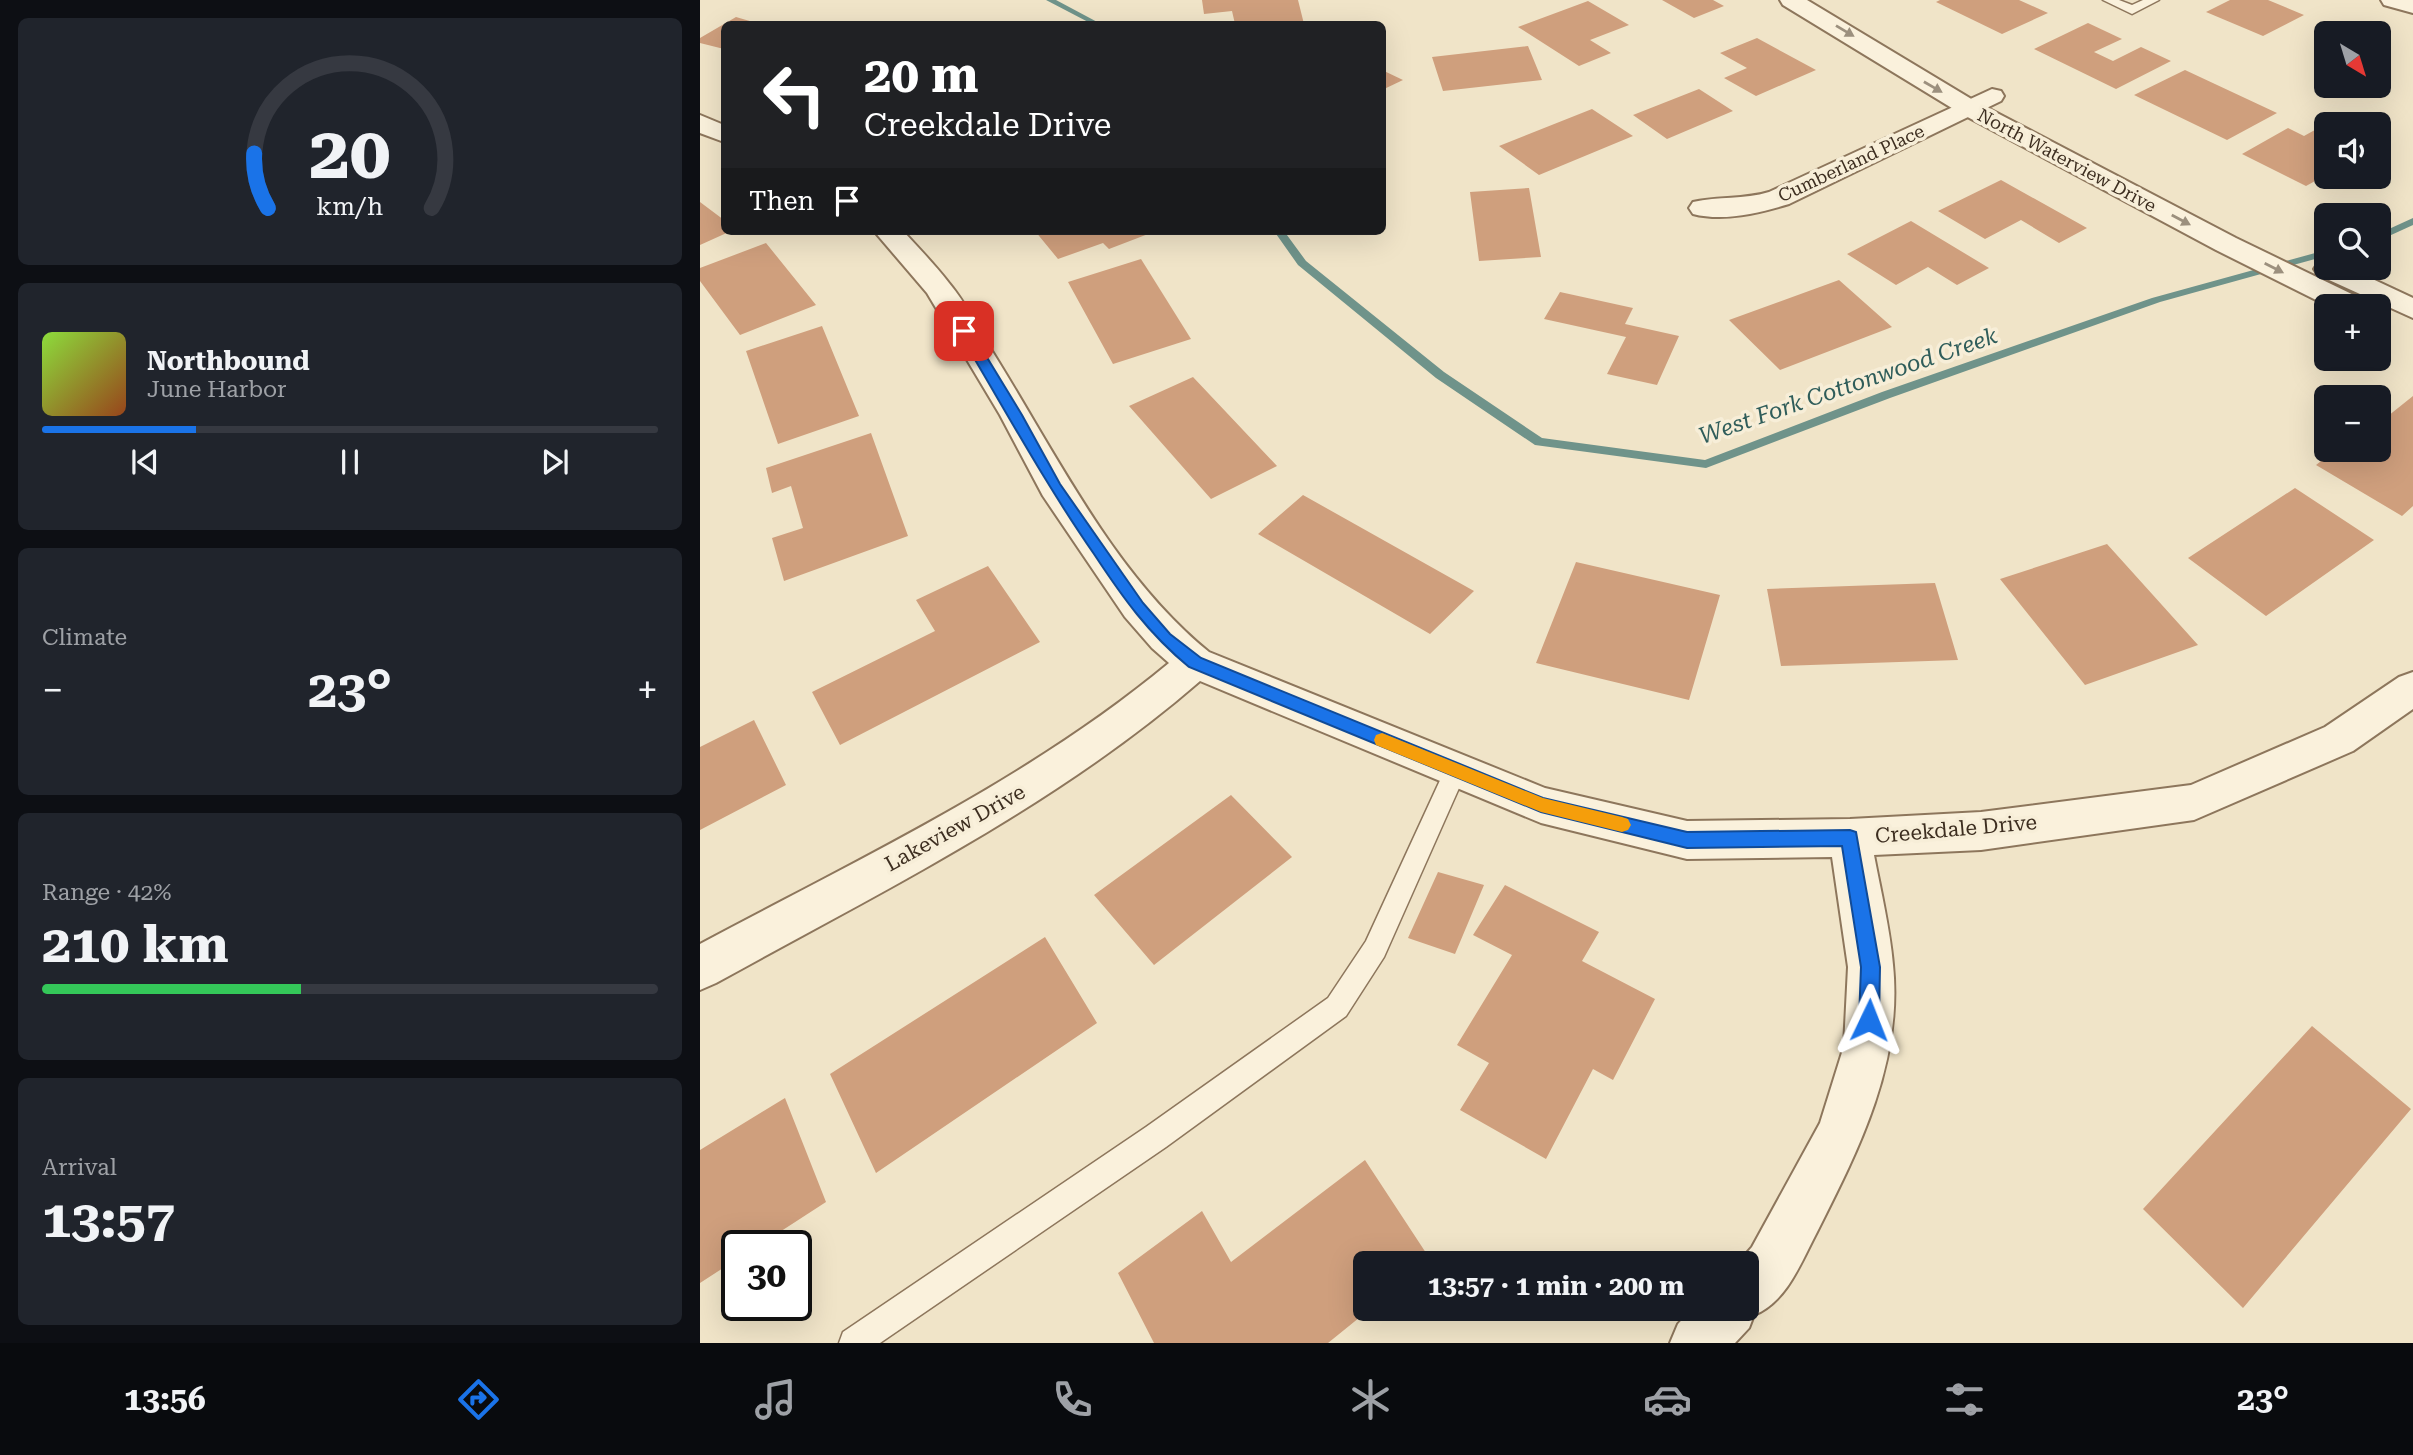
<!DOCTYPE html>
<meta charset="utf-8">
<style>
:root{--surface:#171b24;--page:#20242c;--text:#f1f3f6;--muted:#9ea1a6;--line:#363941;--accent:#1a73e8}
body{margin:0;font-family:"Roboto Serif",serif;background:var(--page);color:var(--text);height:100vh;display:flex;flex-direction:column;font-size:26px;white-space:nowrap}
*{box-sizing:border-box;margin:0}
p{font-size:23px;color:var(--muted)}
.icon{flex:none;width:38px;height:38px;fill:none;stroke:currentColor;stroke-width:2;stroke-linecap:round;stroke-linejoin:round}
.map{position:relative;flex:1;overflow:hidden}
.details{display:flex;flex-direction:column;gap:18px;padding:18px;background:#0d0f14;width:700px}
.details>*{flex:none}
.banner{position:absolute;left:21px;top:21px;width:665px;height:214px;border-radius:10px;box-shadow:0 7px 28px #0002;background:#202124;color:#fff;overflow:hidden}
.needle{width:46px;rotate:142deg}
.buttons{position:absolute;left:1614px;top:21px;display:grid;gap:14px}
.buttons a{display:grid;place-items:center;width:77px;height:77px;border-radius:10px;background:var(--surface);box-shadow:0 7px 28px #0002;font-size:35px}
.speed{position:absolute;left:21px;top:1230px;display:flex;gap:14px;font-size:35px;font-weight:700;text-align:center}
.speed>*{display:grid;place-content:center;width:91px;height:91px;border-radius:50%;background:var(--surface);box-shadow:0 7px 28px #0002;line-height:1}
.speed .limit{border:4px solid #111;border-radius:10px;background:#fff;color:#111}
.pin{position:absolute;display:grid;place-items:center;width:60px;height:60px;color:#fff;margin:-30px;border-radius:14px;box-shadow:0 4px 10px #0006}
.me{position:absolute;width:77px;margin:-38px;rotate:2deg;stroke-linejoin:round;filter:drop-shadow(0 0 5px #0008)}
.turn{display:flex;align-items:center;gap:24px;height:147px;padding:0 28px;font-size:32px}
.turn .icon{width:91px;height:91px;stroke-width:2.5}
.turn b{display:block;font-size:49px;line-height:60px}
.then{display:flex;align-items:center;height:66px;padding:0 28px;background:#0003;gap:14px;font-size:26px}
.big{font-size:52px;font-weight:700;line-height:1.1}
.details .widget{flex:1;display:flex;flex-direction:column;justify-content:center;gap:10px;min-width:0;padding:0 24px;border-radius:10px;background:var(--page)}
.details .dial{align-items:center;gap:0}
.dial svg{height:182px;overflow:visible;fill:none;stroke:var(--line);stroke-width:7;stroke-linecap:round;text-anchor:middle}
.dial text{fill:var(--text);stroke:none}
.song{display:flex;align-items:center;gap:21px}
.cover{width:84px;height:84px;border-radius:10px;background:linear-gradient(135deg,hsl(90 70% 55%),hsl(20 70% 35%))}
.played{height:7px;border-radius:4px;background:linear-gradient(90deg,var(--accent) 25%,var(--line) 25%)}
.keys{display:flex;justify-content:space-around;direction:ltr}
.heat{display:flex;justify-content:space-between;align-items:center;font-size:38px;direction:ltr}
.charge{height:10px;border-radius:5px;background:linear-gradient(90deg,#34c759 42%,var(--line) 0)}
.trip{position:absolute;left:653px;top:1251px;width:406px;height:70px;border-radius:10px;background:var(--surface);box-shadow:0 7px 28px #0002;font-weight:700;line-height:70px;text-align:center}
.menu{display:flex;height:112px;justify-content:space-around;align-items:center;background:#090b0e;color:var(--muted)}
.menu .icon{width:49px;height:49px}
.menu .on{color:var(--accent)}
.menu b{font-size:32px;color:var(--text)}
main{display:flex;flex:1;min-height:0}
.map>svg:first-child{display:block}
</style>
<main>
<section class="details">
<div class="widget dial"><svg viewBox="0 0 100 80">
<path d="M14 69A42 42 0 1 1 86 69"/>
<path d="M14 69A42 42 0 0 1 8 45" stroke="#1a73e8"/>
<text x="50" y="56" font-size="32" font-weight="700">20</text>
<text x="50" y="72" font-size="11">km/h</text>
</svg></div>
<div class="widget">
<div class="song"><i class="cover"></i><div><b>Northbound</b><p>June Harbor</p></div></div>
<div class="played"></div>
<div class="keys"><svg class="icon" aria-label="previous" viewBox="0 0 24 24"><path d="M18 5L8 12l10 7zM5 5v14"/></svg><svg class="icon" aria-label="pause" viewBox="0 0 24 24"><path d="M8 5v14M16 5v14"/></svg><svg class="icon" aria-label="next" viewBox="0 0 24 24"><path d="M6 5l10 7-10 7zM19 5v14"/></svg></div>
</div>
<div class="widget"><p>Climate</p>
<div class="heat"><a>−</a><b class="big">23°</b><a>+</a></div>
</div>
<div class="widget"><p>Range · 42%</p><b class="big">210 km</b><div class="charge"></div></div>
<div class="widget"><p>Arrival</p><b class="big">13:57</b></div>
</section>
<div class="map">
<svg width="1713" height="1343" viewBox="0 0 1713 1343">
<rect width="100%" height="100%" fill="#f0e4c8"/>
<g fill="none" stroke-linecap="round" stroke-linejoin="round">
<!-- stream -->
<path fill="#6f938a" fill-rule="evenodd" d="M346 0H356L401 24H392Z
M1713 218V225L1678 241V234Z
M574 231H584L606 261 744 372 842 438 1005 460 1182 392 1452 298 1626 250V256L1460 302 1190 398 1006 468 835 445 736 378 598 265Z"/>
</g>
<!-- building -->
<path fill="#cf9f7d" d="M502 0H598L604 24H535L532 11 504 14Z
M962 0H1013L1024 6 994 18Z
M1240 0H1319L1348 13 1302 34 1236 2Z
M1530 0H1568L1604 15 1563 36 1506 12Z
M888 1 929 25 890 40 911 53 879 66 818 27Z
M36 17 60 24H24V49L0 43V38Z
M1388 23 1422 39 1394 52 1413 61 1441 47 1471 61 1416 89 1334 49Z
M1057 38 1116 70 1056 96 1024 78 1047 68 1020 53Z
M828 46 842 80 743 91 732 57Z
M682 70 703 80 682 90Z
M1485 70 1577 113 1527 140 1434 95Z
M999 89 1033 111 967 139 933 115Z
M892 109 933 136 839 175 799 146Z
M1631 121 1639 124H1626V175L1606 186 1542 154 1588 128 1604 136Z
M1301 180 1387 228 1359 243 1321 220 1285 239 1238 211Z
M829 188 841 257 779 261 770 192Z
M0 202 24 220V231H31L0 245Z
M1211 221 1289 268 1257 285 1228 267 1196 285 1147 254Z
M335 231H456L409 249 403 243 358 259Z
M66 243 116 305 40 335 0 281V268Z
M441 259 491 339 413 364 368 282Z
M1139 280 1192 327 1080 370 1029 320Z
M860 292 933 308 925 324 979 336 957 385 907 374 926 337 844 319Z
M122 326 159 416 78 444 46 351Z
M493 377 577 466 511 499 429 406Z
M1713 396V506L1702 516 1616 465 1635 450H1678V424Z
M171 433 208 536 84 581 72 538 103 528 91 486 72 493 66 468Z
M1595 488 1674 540 1566 616 1488 558Z
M603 495 774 591 730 634 558 534Z
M1407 544 1498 645 1385 685 1300 579Z
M876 562 1020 595 989 700 836 663Z
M288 566 340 642 140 745 112 692 235 631 216 600Z
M1235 583 1258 660 1081 666 1067 589Z
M54 720 86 785 0 830V747Z
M531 795 592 857 454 965 394 895Z
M738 872 784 885 755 954 708 938Z
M805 885 899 932 882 961 955 999 913 1080 893 1069 846 1159 760 1110 789 1063 757 1045 812 955 773 935Z
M345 937 397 1023 176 1173 130 1074Z
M1612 1026 1711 1109 1543 1308 1443 1209Z
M85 1098 126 1202 58 1246H37V1259L0 1283V1150Z
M665 1160 730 1259 725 1264H665V1309H670L628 1343H454L418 1273 502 1211 531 1262Z"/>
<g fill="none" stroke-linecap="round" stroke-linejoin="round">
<!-- service casing -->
<g stroke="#8d765c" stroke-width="3">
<path id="service" d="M1403 0H1419L1432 5 1443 0H1459L1432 14Z
M756 761 764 763 767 770 684 957 646 1016 466 1147 180 1343H139L143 1332 446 1127 628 998 666 941 748 763Z"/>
</g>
<!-- minor casing -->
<g stroke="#8d765c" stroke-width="4">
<path id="minor" d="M1681 0H1713V13L1684 5Z
M1292 89 1301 91 1304 96 1301 101 1089 204C1059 213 1024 222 993 214L989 208 993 202C1018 196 1044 200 1069 192Z
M0 115 24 125V142L0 133Z
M174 231H203C219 248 235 265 249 283 266 303 278 328 292 351 356 453 413 574 509 652L845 788 987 821 1150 819 1281 812 1491 785 1625 727 1699 677 1713 672V709L1653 751 1494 820 1281 850 1174 855C1181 892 1190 929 1193 965 1203 1062 1159 1149 1117 1232 1101 1262 1087 1302 1054 1315L1049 1328 1035 1343H970L978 1324 992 1309H1046V1264H1037L1052 1247 1120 1123 1144 1046 1148 967 1132 857 987 859 841 823 500 681C355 807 182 891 16 983L0 990V944C161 858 328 780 469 663L452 648 425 617 343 496 300 415 227 293Z"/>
</g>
<!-- tertiary casing -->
<g stroke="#8d765c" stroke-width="4">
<path id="tertiary" d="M1080 0H1107L1278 103 1536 238 1662 299 1666 306H1628L1516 250 1260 113 1083 5Z
M1626 261V268H1649L1713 298V318L1618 275 1614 269 1618 263Z"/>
</g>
<!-- service -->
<use href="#service" fill="#faf1dc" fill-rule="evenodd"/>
<!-- minor -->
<use href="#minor" fill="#faf1dc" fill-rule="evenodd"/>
<!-- tertiary -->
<use href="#tertiary" fill="#faf1dc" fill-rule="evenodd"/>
</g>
<!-- one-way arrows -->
<defs><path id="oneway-solid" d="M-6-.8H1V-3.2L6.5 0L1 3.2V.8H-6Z" transform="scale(1.75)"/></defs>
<g fill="#9c907e">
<use href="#oneway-solid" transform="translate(1145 31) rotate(31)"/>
<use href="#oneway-solid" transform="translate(1233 87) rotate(30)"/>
<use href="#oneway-solid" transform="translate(1481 220) rotate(28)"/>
<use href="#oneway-solid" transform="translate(1574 268) rotate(27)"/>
</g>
<!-- route -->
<path fill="#1a73e8" stroke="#114b97" stroke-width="2" d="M264 327 269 328 322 415 360 484 443 603 470 634 501 658 843 798 987 832 1150 830 1156 832 1180 967 1179 1020 1176 1026 1169 1029 1162 1026 1159 1020 1161 967 1142 846 987 848 841 812 489 667C448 633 423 598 394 554 344 482 303 406 258 331Z"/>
<!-- slow -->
<path fill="#f59e0b" d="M682 733 843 798 922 817 928 819 931 825 928 830 922 832 841 812 676 745 674 740 676 735Z"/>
<g text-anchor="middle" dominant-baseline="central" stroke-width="7" stroke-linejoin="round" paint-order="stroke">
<!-- far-street labels -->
<g font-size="18" fill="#3d2e20" stroke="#f7eed8">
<text transform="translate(1367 160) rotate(28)">North Waterview Drive</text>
<text transform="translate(1151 163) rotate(-25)">Cumberland Place</text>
</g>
<!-- street labels -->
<g font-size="21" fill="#3d2e20" stroke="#f7eed8">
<text transform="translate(255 828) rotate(-29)">Lakeview Drive</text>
<text transform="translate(1256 829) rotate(-5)">Creekdale Drive</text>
</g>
<!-- water labels -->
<g font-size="23" font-style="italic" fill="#2f5d5a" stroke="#f7eed8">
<text transform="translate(1148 386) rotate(-19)">West Fork Cottonwood Creek</text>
</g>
</g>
</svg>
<div class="buttons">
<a><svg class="needle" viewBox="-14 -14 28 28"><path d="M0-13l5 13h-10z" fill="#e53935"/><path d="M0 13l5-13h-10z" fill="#9ea1a6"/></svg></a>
<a><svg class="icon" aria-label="sound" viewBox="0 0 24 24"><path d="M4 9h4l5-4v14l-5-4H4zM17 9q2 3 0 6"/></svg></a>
<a><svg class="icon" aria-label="search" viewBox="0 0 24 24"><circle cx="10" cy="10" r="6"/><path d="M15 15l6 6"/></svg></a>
<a>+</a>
<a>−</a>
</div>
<div class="speed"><div class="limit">30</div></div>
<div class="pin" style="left:264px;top:331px;background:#d93025"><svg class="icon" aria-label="arrive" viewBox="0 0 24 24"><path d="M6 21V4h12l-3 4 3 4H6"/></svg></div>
<svg class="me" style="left:1169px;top:1020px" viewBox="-20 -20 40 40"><path d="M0-17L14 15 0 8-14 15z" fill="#1a73e8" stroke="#fff" stroke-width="4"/></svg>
<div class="trip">13:57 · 1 min · 200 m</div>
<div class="banner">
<div class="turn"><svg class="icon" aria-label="left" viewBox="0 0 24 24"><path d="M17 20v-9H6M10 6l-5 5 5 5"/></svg><div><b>20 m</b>Creekdale Drive</div></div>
<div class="then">Then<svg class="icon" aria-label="arrive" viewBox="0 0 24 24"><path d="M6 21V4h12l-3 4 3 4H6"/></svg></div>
</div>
</div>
</main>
<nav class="menu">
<b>13:56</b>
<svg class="icon on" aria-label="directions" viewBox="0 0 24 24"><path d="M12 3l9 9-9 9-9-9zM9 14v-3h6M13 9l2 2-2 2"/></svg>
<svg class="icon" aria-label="music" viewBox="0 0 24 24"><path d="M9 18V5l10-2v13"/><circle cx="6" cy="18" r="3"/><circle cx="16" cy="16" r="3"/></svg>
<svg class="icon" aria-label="phone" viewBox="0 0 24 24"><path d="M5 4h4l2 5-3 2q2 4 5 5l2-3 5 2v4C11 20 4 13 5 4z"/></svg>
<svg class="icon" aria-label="climate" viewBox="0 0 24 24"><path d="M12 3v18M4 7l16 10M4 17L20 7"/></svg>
<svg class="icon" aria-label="car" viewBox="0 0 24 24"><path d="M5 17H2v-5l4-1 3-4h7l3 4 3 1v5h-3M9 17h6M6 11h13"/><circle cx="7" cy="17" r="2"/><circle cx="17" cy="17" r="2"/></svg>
<svg class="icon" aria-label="filters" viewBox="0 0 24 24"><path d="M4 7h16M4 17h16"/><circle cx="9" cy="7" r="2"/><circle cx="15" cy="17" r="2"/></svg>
<b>23°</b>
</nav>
